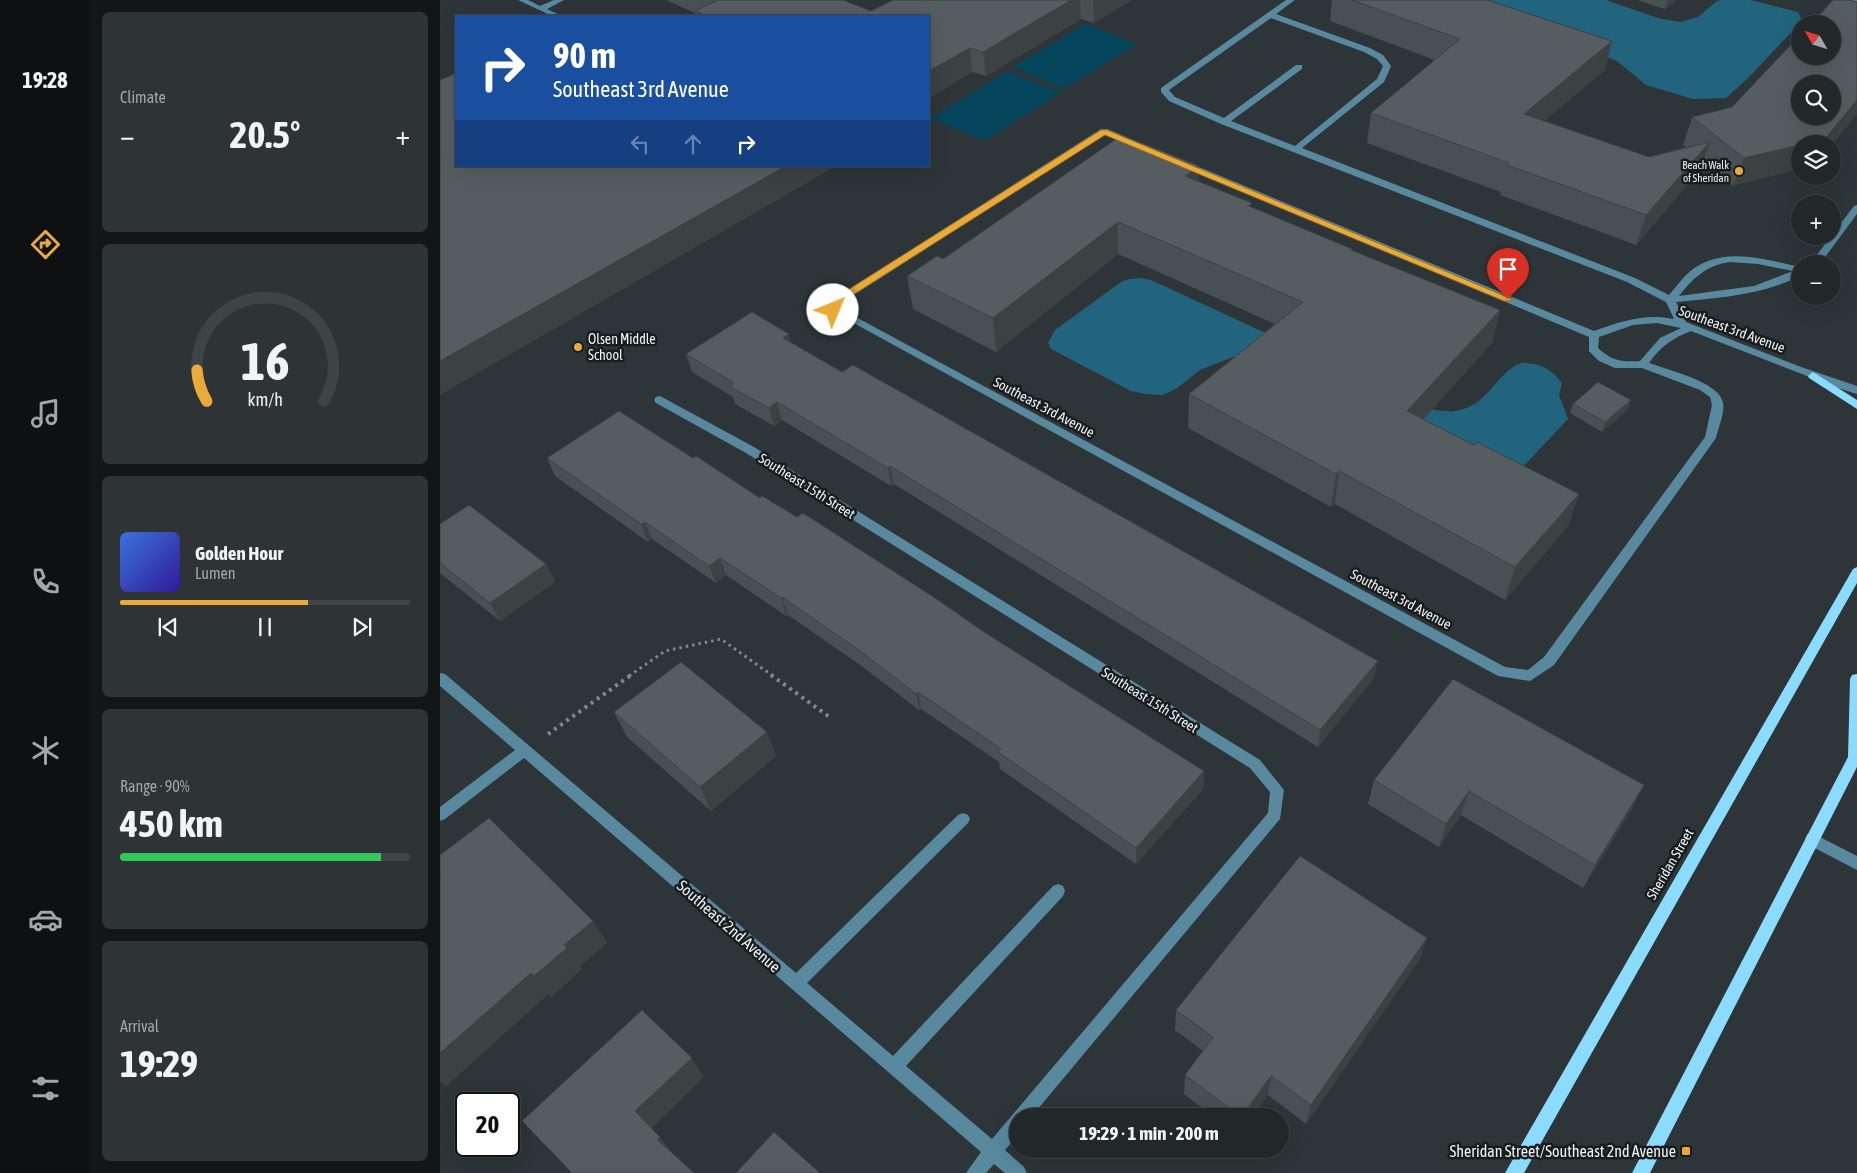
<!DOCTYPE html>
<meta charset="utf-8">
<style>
:root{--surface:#22282a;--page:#2e3436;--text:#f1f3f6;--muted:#a2a6a8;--line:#3f4447;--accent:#eaaa39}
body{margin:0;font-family:"Asap Condensed",sans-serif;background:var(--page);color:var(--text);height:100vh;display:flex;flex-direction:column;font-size:19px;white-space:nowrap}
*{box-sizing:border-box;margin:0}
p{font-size:16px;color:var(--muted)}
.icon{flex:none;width:28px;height:28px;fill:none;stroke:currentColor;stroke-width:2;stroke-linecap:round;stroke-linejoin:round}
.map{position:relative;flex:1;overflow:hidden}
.drawer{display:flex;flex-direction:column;gap:12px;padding:12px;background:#131617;width:350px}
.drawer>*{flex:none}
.hud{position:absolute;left:15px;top:15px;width:475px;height:152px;border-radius:0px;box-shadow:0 5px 20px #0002,0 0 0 1px var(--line);background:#1a4fa0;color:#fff;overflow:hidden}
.needle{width:32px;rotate:309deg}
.tools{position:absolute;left:1351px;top:15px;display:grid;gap:10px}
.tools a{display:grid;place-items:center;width:50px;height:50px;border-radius:50%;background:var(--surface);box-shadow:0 5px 20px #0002,0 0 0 1px var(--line);font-size:25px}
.speed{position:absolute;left:15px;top:1092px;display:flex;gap:10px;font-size:25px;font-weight:700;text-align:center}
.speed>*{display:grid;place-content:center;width:65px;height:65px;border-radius:50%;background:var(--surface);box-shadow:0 5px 20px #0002,0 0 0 1px var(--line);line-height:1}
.speed .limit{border:2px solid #111;border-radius:8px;background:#fff;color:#111}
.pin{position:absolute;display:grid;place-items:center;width:42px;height:42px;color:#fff;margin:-51px -21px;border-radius:50% 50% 50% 0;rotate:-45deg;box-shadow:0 0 5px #0007}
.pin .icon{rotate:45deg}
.me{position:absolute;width:55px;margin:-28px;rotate:45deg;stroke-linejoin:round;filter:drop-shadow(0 0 4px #0008)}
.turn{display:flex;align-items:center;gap:18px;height:105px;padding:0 15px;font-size:22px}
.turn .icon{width:65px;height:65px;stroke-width:2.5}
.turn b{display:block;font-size:35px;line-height:42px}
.lanes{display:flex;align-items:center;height:48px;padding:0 15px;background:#0003;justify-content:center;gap:25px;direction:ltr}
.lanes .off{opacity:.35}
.big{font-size:38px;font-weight:700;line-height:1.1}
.drawer .widget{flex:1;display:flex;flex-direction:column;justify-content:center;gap:8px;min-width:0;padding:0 18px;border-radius:8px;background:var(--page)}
.drawer .dial{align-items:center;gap:0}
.dial svg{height:130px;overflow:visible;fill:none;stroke:var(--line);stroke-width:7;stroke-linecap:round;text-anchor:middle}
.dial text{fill:var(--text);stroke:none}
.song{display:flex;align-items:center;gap:15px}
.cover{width:60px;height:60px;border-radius:8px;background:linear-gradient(135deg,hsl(220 70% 55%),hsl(250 70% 35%))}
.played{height:5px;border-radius:2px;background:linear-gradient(90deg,var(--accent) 65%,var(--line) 65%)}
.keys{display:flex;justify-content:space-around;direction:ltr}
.heat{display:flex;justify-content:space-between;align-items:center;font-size:28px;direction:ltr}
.charge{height:8px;border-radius:4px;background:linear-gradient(90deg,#34c759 90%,var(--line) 0)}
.trip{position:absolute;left:569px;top:1108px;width:280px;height:50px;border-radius:25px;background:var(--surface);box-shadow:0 5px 20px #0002,0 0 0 1px var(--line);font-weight:700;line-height:50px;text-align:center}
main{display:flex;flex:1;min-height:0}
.dock{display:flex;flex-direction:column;width:90px;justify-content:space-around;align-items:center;background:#0e1011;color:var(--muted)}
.dock .icon{width:35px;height:35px}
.dock .on{color:var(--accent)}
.dock b{font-size:22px;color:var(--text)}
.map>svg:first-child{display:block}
</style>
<main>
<nav class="dock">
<b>19:28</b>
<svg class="icon on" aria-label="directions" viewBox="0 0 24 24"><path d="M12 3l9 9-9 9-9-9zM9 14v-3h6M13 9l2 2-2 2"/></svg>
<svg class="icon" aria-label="music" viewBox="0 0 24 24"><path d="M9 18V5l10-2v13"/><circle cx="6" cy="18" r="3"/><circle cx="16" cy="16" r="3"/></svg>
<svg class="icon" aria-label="phone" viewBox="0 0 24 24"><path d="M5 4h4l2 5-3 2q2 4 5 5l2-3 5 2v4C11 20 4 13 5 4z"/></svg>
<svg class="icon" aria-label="climate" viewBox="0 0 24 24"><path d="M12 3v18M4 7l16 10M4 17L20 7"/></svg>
<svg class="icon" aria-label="car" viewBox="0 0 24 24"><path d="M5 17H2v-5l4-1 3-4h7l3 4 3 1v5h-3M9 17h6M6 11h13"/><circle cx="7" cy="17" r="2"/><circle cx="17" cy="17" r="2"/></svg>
<svg class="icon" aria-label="filters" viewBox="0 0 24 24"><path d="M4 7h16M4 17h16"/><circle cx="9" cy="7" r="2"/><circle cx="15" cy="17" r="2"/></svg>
</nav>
<section class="drawer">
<div class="widget"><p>Climate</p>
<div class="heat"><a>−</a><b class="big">20.5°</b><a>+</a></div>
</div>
<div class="widget dial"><svg viewBox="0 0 100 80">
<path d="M14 69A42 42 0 1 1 86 69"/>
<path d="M14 69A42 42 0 0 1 8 50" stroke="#eaaa39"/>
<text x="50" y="56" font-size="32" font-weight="700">16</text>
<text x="50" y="72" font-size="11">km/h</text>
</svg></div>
<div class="widget">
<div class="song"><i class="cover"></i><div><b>Golden Hour</b><p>Lumen</p></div></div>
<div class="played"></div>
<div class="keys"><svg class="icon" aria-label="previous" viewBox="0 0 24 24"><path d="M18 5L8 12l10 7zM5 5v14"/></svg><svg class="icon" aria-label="pause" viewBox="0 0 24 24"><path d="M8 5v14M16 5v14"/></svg><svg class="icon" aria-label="next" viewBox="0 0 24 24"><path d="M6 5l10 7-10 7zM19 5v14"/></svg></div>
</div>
<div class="widget"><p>Range · 90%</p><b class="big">450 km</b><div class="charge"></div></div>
<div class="widget"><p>Arrival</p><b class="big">19:29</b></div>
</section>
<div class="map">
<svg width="1417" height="1173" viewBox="0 0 1417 1173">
<rect width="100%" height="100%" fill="#2d3538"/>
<!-- green -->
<path fill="#05465c" d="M646 24 697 44 624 89 573 67Z
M568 71 621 93 544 141 491 118Z"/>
<!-- water -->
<path fill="#22647d" d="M1002 0H1166L1218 18 1240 22 1258 17 1277 1 1282 0H1310L1358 12 1362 21 1307 79 1286 98 1253 99 1206 85 1177 61Z
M701 278 711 280 988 408C1005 413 1021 413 1036 403 1051 393 1066 366 1082 363 1086 362 1091 364 1094 364 1106 366 1115 374 1122 383L1119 395 1128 419 1081 469 824 358 793 357 760 370 736 389 722 395 706 394 691 391 611 349 608 343 615 330 681 282 689 279Z"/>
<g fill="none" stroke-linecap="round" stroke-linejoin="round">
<!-- path-far1 -->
<path stroke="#82888b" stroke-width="3" stroke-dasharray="2.5 4" stroke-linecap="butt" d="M189 676 225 651 281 639 333 676"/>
<!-- path -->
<path stroke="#82888b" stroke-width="4" stroke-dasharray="3 4.5" stroke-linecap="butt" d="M331 675 391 718
M108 734 191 675"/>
<!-- minor -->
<path fill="#58899e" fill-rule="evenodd" d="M78 0H88L100 6 114 0H124L107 9 122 16H112Z
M846 0H855L836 14 930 48 943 55 951 66 944 82 862 148 1195 278 1229 295C1235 288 1240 281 1246 275 1279 244 1322 259 1360 267V276C1322 295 1278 298 1236 302L1246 322 1361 367 1417 386V394L1398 388 1251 331C1233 338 1221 346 1209 363 1228 370 1280 382 1283 403 1285 413 1278 428 1276 438L1114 665 1090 681 1058 676 388 309 392 300 661 129H667L696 141V145L693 146 665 134 400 304 399 308 1065 667 1088 670 1104 657 1265 437 1272 405 1270 397 1260 390 1202 368H1175L1159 361 1149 351V337L741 166V162H747L1154 331C1181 321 1206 313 1234 319L1226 302 1187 282 781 124 729 101 721 92V88ZM831 18 924 52 937 59 943 66 937 79 855 146 791 121 862 69V65H856L784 118 735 97 729 90ZM1290 262 1318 264 1353 271 1314 286 1239 296C1253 278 1267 265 1290 262ZM1217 323 1241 328 1220 338 1200 361C1182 362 1172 361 1158 348L1159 337 1193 325Z
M1410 0H1417V3Z
M1417 205V214L1380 264H1370L1414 206Z
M220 396 314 447 820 760 844 790 840 819 592 1116H578V1135L565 1150 584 1167 587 1173H565L554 1164 546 1173H526L541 1152 84 758 5 819 0 821V807L75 750 0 686V673L5 674 356 973 518 815 523 813 528 815 530 819 528 823 367 983 453 1056 613 886 618 884 623 886 625 891 623 896 466 1066 552 1139 828 813 830 792 810 768 306 453 216 403 214 400 216 397Z
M1372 833 1417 856V870L1367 844 1365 839 1367 834Z"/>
<!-- major -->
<path fill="#8adbfe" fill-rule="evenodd" d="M1373 372 1417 400V409L1369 378 1368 376Z
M1417 567V583L1084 1173H1065L1413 569Z
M1417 674V767L1210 1173H1192L1408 757 1410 679 1412 675Z"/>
</g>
<!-- wall -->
<path fill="#495053" d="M226 0H403L431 11 453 0H692L654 23 641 19 546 76 532 72 489 98V16H256L255 13Z
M892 0H1047L1172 41 1165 70 1104 121 1209 157 1246 147 1243 145 1252 117 1417 114 1392 144H1360L1293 186 1263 161 1259 171 1196 245 1060 195 1061 192 927 143 931 113 995 60 890 21Z
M1197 0H1237L1225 9Z
M758 182 812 208 912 249V251L1060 310 1052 343 983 419 1034 445 1139 494 1128 526 1065 600 895 504 891 507 748 428 749 394 835 324 678 254 556 352 473 309 467 276 503 259Z
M352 343 934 678 878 747 454 484 451 486 342 420 334 426 295 404 293 397 252 372 246 354Z
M1133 404 1188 409 1162 432 1130 413Z
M107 458 764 788 696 864 560 769 559 762 481 709 480 711 423 667 348 615 346 616 286 575 276 583 212 539 208 542 115 476Z
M0 524 106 564 115 582 60 621 0 573Z
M174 712 327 732 336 756 271 811 187 737Z
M934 780 1192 809 1143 888 1021 815 999 847 928 804Z
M0 855 153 921 167 943 140 966 142 969 111 997 108 994 6 1086 0 1080Z
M987 938 979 960 866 1124 828 1095 813 1116H773L744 1094 745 1075 763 1051 735 1030 736 1010Z"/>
<!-- shaded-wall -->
<path fill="#3c4144" d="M631 0H640L641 19 546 76 543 52Z
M653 0H692L654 23Z
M1228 0H1237L1225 9Z
M1172 41 1165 70 1077 143 1084 114Z
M530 48 532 72 489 98V71Z
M1417 100V114L1392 144H1363Z
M1270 142 1259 171 1196 245 1206 215Z
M1360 145V169L1293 186 1304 158Z
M346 166H396L0 395V361Z
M759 166 758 198 745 176Z
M678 222V254L556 352 553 318Z
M1060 310 1052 343 961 444 967 411Z
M349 334 354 352 343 338Z
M1191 400 1188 409 1162 432 1165 422Z
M337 402 342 420 334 426 329 408Z
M450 466 454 484 451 486 448 468Z
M899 471 895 504 891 507 896 474Z
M1139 494 1128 526 1065 600 1075 567Z
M205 522 212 539 208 542 201 524Z
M280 558 286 575 276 583 269 566Z
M106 564 115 582 60 621 50 603Z
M342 597 348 615 346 616 341 598Z
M938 661 934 678 878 747 880 730Z
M478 692 481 709 480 711 476 694Z
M327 732 336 756 271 811 260 787Z
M764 771V788L696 864V848Z
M1204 785 1192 809 1143 888 1155 865Z
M1029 791 1021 815 999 847 1006 824Z
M153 921 167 943 140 966 142 969 111 997 94 976 124 945Z
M987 938 979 960 866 1124 871 1105Z
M91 973 108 994 6 1086 0 1080V1053Z
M252 1058 264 1077 210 1130 195 1111Z
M831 1076 828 1095 813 1116H802Z
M220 1137 235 1156 218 1140Z"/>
<!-- building -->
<path fill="#555d61" stroke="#3c4144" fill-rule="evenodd" d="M274 0H403L431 11 453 0H631L543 52 530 48 489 71V16H267L255 11 276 1Z
M912 0H1047L1172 41 1084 114 1209 157 1270 142 1206 215 1067 165 1069 163 931 113 1020 39Z
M1393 0H1410L1417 2V100L1385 139 1363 144H1360V145L1304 158 1252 117 1292 107 1360 35V56H1392V24H1371ZM1360 84H1392V116H1360Z
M16 73V166H346L0 361V80Z
M682 135 759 166 745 176 812 203 809 206 912 249 911 250 1060 310 967 411 1034 445 1037 442 1139 494 1075 567 899 471 896 474 749 394 863 302 678 222 553 318 467 276 497 256 503 259Z
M312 312 349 334 343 338 402 372 413 365 938 661 880 730 450 466 448 468 337 402 329 408 290 387 294 383 246 354Z
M1158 382 1191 400 1165 422 1133 404Z
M179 411 253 458 256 456 320 498 322 496 357 517 363 513 495 598 544 632 764 771 696 848 558 752 561 749 478 692 476 694 419 650 342 597 341 598 280 558 269 566 205 522 201 524 107 458Z
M29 505 106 564 50 603 0 563V524Z
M241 662 327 732 260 787 174 712Z
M1013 679 1204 785 1155 865 1029 791 1006 824 934 780Z
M49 818 153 921 124 945 127 948 94 976 91 973 0 1053V879L1 878 0 877V855Z
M860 856 987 938 871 1105 831 1076 802 1116H800L745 1075 773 1037 736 1010Z
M202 1010 252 1058 195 1111 220 1137 218 1140 254 1173H132L82 1121Z
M334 1132 380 1173H296Z"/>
<!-- route -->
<path fill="#eaaa39" stroke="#986e25" d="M661 130H667L1072 299 1071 301H1064L665 135 400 303 397 312H390L389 310 392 300Z"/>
<!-- markers -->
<g fill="#eaaa39" stroke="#181c1d" stroke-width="2">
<circle cx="1299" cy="171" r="5"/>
<circle cx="138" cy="347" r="5"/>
<rect x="1241" y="1146" width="10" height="10" rx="2.5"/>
</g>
<g text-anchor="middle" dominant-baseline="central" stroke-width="5" stroke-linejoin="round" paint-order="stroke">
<!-- far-poi labels -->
<g font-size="11" fill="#edf2f4" stroke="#181c1d" text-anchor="end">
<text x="1289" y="165">Beach Walk<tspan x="1289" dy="13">of Sheridan</tspan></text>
</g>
<!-- street labels -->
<g font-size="14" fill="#edf2f4" stroke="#181c1d">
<text transform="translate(1292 329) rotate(20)">Southeast 3rd Avenue</text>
<text transform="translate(604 407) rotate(28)">Southeast 3rd Avenue</text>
<text transform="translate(367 486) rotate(32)">Southeast 15th Street</text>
<text transform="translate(961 599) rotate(28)">Southeast 3rd Avenue</text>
<text transform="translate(710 700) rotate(32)">Southeast 15th Street</text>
<text transform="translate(1230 864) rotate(-60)">Sheridan Street</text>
</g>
<!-- poi labels -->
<g font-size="14" fill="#edf2f4" stroke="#181c1d" text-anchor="start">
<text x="148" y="339">Olsen Middle<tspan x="148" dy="16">School</tspan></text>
</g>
<!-- near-street labels -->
<g font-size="16" fill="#edf2f4" stroke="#181c1d">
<text transform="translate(289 926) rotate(41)">Southeast 2nd Avenue</text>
</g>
<!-- near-poi labels -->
<g font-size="16" fill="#edf2f4" stroke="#181c1d" text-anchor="end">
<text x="1236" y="1151">Sheridan Street/Southeast 2nd Avenue</text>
</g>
</g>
</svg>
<div class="tools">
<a><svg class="needle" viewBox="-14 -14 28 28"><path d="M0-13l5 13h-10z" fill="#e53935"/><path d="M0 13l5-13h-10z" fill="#a2a6a8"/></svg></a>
<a><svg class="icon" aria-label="search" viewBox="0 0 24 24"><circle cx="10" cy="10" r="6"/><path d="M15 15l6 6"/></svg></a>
<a><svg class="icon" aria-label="layers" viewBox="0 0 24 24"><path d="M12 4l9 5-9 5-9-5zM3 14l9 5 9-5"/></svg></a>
<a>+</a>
<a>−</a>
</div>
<div class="speed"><div class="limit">20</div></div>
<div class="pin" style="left:1068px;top:299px;background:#d93025"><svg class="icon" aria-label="arrive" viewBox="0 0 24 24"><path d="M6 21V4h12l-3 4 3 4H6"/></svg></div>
<svg class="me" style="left:393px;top:310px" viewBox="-20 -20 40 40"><circle r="19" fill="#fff"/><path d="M0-13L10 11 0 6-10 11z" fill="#eaaa39"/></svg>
<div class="trip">19:29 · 1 min · 200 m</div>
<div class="hud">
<div class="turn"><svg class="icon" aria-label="right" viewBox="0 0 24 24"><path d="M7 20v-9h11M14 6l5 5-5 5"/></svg><div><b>90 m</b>Southeast 3rd Avenue</div></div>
<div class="lanes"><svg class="icon off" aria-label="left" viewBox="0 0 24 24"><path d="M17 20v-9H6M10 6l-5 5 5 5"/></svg><svg class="icon off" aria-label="ahead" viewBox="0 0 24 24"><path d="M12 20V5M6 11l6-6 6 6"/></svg><svg class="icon" aria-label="right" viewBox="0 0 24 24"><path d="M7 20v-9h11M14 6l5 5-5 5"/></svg></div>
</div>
</div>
</main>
